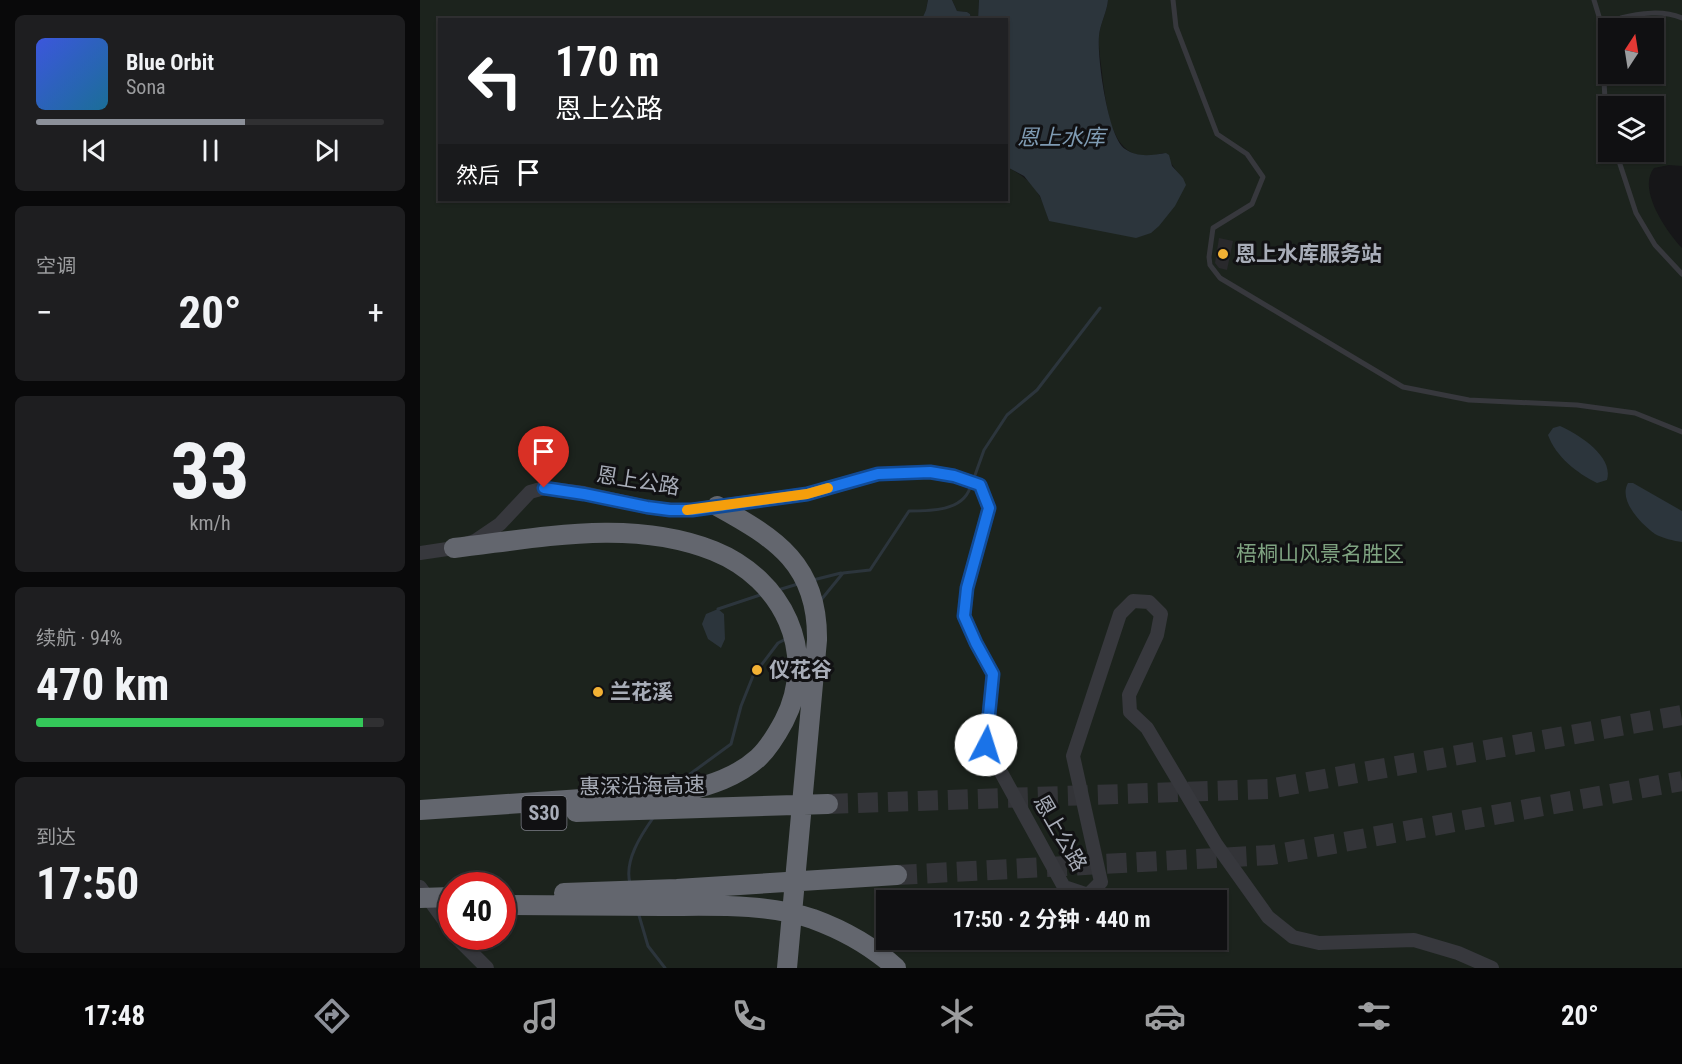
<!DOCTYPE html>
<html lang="zh">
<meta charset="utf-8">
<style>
:root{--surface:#101012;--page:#1e1e20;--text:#f1f3f6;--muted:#9c9d9f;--line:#303032;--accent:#8c9099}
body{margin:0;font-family:"Roboto Condensed","Noto Sans SC",sans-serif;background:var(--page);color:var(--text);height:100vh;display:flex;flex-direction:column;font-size:22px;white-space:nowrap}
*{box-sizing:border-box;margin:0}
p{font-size:20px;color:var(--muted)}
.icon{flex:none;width:33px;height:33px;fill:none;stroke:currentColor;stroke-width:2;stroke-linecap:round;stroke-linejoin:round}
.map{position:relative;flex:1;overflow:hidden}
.side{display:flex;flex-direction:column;gap:15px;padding:15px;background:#09090a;width:420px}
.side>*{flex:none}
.hud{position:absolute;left:18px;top:18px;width:570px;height:183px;border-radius:0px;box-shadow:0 2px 4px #0004,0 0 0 2px var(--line);background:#202124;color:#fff;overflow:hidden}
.needle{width:39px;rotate:12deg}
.fabs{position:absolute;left:1178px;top:18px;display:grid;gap:12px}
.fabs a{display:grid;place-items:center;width:66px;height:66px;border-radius:0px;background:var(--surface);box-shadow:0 2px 4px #0004,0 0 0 2px var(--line);font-size:30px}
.speed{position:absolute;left:18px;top:872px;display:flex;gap:12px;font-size:30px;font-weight:700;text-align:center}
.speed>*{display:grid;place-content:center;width:78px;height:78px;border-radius:50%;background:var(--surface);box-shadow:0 2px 4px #0004,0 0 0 2px var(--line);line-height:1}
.speed .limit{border:9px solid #d22;background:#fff;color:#111}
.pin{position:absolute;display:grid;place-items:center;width:51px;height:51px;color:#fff;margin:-62px -26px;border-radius:50% 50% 50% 0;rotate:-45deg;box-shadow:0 0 6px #0007}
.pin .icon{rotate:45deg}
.me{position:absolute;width:66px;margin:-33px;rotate:5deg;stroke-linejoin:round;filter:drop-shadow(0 0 4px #0008)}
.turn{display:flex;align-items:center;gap:21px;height:126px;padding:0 18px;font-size:27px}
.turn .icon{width:78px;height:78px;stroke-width:2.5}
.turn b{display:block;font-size:42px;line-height:51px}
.then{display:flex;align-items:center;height:57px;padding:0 18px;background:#0003;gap:12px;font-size:22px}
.big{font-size:45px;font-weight:700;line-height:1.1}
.side .widget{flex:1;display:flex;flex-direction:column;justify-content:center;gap:9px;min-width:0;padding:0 21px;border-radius:9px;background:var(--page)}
.side .dial{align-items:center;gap:0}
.dial b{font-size:78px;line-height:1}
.song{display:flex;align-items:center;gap:18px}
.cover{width:72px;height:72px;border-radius:9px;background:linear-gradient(135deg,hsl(230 70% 55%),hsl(200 70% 35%))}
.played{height:6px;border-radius:3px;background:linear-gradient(90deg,var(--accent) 60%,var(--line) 60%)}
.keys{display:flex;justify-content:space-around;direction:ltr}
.heat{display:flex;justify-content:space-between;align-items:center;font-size:33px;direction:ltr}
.charge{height:9px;border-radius:4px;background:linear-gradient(90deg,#34c759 94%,var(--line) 0)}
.trip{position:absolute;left:456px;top:890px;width:351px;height:60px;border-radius:0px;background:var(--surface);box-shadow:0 2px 4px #0004,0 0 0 2px var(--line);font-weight:700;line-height:60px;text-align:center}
.dock{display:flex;height:96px;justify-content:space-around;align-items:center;background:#060607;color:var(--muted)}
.dock .icon{width:42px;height:42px}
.dock .active{color:var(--accent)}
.dock b{font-size:27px;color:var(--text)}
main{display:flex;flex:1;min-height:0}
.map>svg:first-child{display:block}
</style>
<main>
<section class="side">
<div class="widget">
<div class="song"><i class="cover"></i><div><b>Blue Orbit</b><p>Sona</p></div></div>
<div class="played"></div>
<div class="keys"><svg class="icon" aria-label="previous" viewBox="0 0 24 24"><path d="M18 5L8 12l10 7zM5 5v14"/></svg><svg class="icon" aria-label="pause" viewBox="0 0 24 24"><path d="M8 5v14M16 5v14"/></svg><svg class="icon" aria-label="next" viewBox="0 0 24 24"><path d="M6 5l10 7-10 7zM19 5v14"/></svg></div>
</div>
<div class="widget"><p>空调</p>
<div class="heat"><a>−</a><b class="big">20°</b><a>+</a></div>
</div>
<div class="widget dial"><b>33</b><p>km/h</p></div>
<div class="widget"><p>续航 · 94%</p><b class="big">470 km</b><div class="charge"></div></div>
<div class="widget"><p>到达</p><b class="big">17:50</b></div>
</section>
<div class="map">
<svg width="1262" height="968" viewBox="0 0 1262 968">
<rect width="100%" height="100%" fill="#161618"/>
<!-- green -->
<path fill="#1c231d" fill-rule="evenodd" d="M0 0H508L506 10 502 20H20V200H586L587 167C613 180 621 193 629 221L763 178C754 171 752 161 743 153 694 169 688 116 683 82 682 68 678 50 679 36 680 24 687 12 688 0H1262V166L1249 165 1234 168C1217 189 1246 231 1262 248V968H0ZM1188 28H1233V74H1188ZM1188 106H1233V152H1188ZM32 885H82V936H32ZM466 900H796V939H466Z
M532 0H559L558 19H551L550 14 547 12 537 11Z"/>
<!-- water -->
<path fill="#2c353c" d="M508 0H532L537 11 547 12 550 14 551 19H502L506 10Z
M559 0H688C687 12 680 24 679 36 677 58 688 137 705 149 718 158 732 155 746 153L749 155 752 166 763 178 766 185 755 206 739 226 731 233 716 238 629 221 620 196 604 176 587 167 586 20 558 19Z
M1140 426C1158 434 1194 456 1187 480L1177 483C1157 473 1136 457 1128 435L1133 428Z
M1208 483H1213L1262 511V542C1254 541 1242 538 1235 534 1221 524 1198 500 1208 483Z
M298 609 304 614 305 639 301 648 288 639 282 624 286 614Z"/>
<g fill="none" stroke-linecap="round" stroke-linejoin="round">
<!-- stream -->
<path stroke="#2c353c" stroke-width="3" d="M554 478 564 450 587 415 617 390 680 308
M393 580 421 573
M358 590 378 584
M401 600 423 573 450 570 489 511C511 511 542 511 550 488
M298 609 343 594
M255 785 311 744 321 706 333 676 358 643 366 639
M210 883C204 861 221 835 233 818
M218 912 228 946 245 968"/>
</g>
<!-- building -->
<path fill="#29292c" d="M799 238 813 241 807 270 799 268 795 263Z"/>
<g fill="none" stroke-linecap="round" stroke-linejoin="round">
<!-- motorway-tunnel -->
<path stroke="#333438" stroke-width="20" stroke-dasharray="20 10" stroke-linecap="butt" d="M408 804 848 789 1262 715
M477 875 852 855 1262 781"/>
<!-- service -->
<path stroke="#37383d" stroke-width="5" d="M753 0 756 27 797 134 827 154 843 177 832 204 793 228 789 257 790 265 800 278 983 387 1049 400 1157 405 1215 413 1262 432
M1174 0 1181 23 1186 119 1188 126
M1195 28 1201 18C1219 13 1244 10 1262 18
M1196 152 1216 213 1235 245 1262 274"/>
<!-- tertiary -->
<path stroke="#37383d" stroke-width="14" d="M0 553 34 548 55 541 80 524 110 492 124 488 164 493 227 507 251 510H271L387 494 458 474 510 472 534 476 560 485 569 508 547 588 544 616 556 643 573 674 566 745 644 887 668 895 681 882 653 756 700 614 713 601 729 602 741 614 737 635 709 695 710 712 727 728 796 844 848 917 873 937 899 943 994 940 1038 953 1072 968
M0 887 32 931
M35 936 67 968"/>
<!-- motorway -->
<path stroke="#63666e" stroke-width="20" d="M297 506C357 539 398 565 397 640L367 968
M0 810 264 792C290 785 317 777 338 758 349 748 357 734 364 721 399 653 363 579 294 551 211 518 120 538 34 548
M156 812 408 804
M144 893 257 889 477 875
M0 898 32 897
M82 905C136 905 190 906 243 906 292 906 346 903 393 919 423 930 453 947 476 968"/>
</g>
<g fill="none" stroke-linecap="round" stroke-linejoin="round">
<!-- route casing -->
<g stroke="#114b97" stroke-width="15">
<path id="route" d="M124 488 164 494 227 507 250 510H272L387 494 458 474 510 472 534 476 560 485 569 508 547 588 544 616 556 643 573 674 566 745"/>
</g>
<!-- route -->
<use href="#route" stroke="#1a73e8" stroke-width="10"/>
<!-- slow -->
<path stroke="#f59e0b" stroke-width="10" d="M267 510 387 494 408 488"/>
</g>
<!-- markers -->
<g fill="#f2b134" stroke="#111113" stroke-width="2">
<circle cx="803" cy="254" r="6"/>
<circle cx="337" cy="670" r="6"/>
<circle cx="178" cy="692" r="6"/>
</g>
<g text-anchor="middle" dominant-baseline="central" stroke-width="6" stroke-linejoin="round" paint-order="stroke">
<!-- shield labels -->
<rect fill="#111113" stroke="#7b7e86" stroke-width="1.5" x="101.5" y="796" width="45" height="34" rx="4.5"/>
<g font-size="20" font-weight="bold" fill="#a8adb8">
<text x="124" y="813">S30</text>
</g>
<!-- poi labels -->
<g font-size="21" font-weight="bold" fill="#a8adb8" stroke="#111113" text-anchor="start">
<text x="815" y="254">恩上水库服务站</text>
<text x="349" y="670">仪花谷</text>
<text x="190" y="692">兰花溪</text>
</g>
<!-- street labels -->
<g font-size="21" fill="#a8adb8" stroke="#111113">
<text transform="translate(218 481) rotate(9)">恩上公路</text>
<text transform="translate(222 786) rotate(-1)">惠深沿海高速</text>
<text transform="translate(640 833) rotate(60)">恩上公路</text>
</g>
<!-- park labels -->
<g font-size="21" fill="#7fa381" stroke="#111113">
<text x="900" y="554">梧桐山风景名胜区</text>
</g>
<!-- water labels -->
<g font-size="22" font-style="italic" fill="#7f9bb3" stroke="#111113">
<text x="641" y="137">恩上水库</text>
</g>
</g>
</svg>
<div class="fabs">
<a><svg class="needle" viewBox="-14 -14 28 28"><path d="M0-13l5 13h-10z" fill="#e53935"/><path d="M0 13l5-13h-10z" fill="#9c9d9f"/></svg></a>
<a><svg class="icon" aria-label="layers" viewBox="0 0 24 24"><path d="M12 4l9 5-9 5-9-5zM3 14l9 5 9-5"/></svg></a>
</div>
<div class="speed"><div class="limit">40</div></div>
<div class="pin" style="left:124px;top:488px;background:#d93025"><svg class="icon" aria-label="arrive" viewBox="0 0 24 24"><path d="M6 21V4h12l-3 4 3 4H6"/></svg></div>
<svg class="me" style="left:566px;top:745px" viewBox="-20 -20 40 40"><circle r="19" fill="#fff"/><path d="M0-13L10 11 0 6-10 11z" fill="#1a73e8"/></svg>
<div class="trip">17:50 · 2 分钟 · 440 m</div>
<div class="hud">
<div class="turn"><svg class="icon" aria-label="left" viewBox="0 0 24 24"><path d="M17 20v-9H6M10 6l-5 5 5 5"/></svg><div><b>170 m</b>恩上公路</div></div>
<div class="then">然后<svg class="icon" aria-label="arrive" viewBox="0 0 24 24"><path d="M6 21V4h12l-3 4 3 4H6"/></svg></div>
</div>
</div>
</main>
<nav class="dock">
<b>17:48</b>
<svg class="icon active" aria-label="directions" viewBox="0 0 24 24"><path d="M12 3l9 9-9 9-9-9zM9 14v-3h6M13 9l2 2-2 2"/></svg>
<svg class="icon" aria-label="music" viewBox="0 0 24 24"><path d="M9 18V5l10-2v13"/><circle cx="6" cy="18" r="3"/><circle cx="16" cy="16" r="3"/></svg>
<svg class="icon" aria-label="phone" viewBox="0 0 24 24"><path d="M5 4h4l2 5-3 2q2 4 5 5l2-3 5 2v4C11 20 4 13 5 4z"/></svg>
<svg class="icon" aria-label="climate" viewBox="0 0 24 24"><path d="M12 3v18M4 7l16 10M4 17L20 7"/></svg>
<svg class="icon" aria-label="car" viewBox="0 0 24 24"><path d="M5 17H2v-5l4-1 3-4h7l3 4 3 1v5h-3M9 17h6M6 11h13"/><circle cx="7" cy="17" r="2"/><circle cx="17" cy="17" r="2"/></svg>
<svg class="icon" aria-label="filters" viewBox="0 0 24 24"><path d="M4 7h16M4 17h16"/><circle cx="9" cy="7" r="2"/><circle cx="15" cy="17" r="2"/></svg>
<b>20°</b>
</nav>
